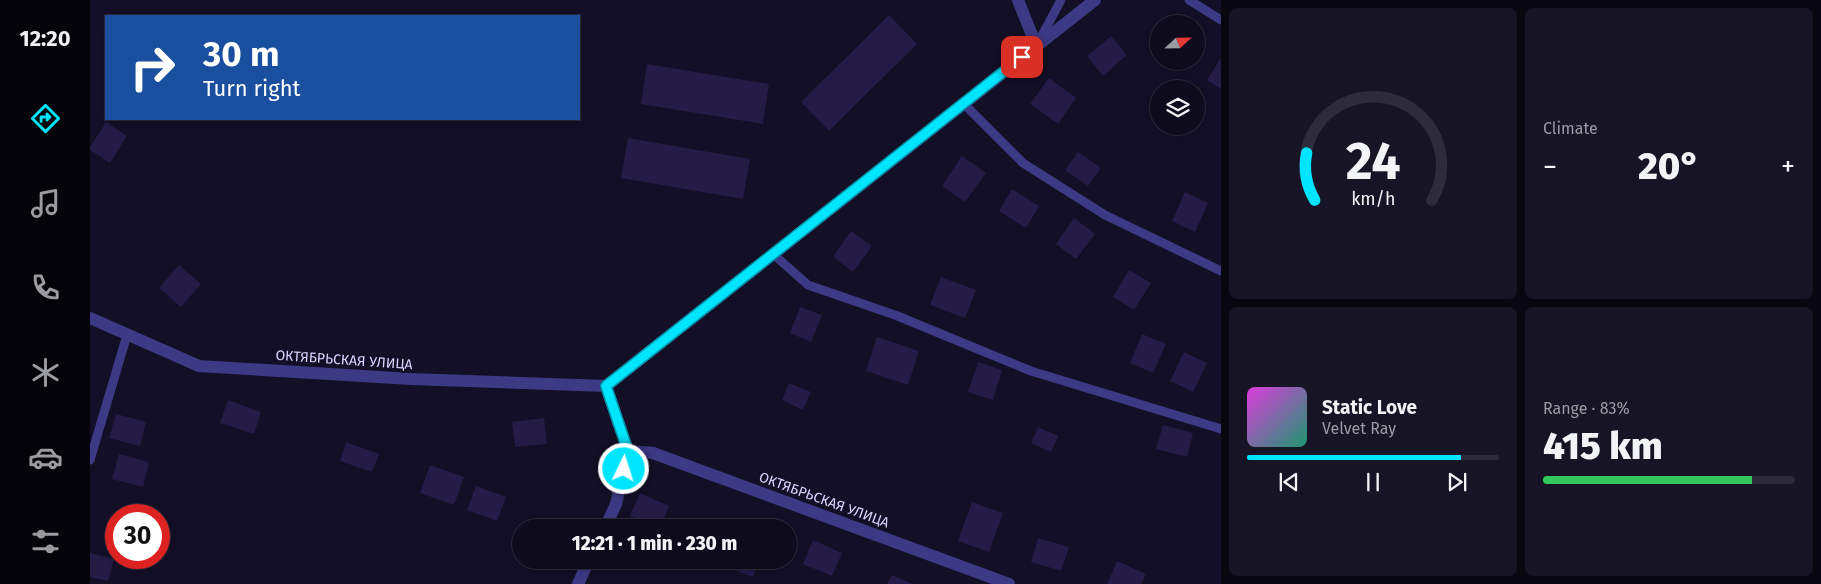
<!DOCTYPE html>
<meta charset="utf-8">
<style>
:root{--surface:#0e0b1c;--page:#171425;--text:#f1f3f6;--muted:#9b9ba3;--line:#2e2b3b;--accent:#00e5ff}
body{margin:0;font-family:"Fira Sans",sans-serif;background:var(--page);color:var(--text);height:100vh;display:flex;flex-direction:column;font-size:19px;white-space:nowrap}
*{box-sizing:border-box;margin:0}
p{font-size:16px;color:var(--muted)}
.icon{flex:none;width:28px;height:28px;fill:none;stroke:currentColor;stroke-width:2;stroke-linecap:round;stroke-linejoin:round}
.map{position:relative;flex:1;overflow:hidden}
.details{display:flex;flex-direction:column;gap:8px;padding:8px;background:#08060f;width:600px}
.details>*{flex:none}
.hud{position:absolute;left:15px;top:15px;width:475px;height:105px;border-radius:0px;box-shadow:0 2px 8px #0003,0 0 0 1px var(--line);background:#1a4fa0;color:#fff;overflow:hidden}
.needle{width:32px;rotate:68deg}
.buttons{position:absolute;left:1060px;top:15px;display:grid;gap:10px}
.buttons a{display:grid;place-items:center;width:55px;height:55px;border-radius:50%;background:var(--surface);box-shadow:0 2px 8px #0003,0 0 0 1px var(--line);font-size:25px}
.speed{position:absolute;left:15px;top:504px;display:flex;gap:10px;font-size:25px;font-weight:700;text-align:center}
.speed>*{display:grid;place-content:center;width:65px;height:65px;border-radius:50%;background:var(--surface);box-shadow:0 2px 8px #0003,0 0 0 1px var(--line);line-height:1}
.speed .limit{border:8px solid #d22;background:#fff;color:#111}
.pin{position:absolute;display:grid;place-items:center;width:42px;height:42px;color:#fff;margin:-21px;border-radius:10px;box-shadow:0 2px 8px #0006}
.me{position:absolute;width:55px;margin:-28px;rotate:4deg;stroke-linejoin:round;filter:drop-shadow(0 0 4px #0008)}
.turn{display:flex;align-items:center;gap:18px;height:105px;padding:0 15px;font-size:22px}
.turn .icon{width:65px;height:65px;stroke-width:2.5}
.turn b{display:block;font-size:35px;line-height:42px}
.big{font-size:38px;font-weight:800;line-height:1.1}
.details .widget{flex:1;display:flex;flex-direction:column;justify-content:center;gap:8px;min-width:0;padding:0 18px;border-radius:8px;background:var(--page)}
.details .dial{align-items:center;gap:0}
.dial svg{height:130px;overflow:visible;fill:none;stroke:var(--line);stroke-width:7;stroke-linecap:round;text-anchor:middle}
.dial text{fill:var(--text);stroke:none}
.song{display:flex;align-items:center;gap:15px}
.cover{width:60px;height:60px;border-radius:8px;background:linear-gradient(135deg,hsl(300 70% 55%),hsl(160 70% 35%))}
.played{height:5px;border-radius:2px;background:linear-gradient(90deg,var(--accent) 85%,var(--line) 85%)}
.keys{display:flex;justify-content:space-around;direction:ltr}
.heat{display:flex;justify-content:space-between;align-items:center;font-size:28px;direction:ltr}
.charge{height:8px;border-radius:4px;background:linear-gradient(90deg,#34c759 83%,var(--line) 0)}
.details .tiles{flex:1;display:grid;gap:8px;grid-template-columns:repeat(2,1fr)}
.trip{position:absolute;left:422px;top:519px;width:285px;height:50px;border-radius:25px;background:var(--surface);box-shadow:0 2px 8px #0003,0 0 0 1px var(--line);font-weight:800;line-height:50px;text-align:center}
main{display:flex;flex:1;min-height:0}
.tabs{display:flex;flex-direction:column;width:90px;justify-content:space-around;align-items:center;background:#06040b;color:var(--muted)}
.tabs .icon{width:35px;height:35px}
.tabs .selected{color:var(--accent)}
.tabs b{font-size:22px;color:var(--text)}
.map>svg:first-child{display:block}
</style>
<main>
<nav class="tabs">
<b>12:20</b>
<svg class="icon selected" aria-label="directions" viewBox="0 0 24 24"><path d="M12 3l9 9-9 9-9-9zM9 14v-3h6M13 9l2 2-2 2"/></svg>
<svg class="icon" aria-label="music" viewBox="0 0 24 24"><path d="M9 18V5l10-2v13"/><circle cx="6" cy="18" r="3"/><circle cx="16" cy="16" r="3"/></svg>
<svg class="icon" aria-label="phone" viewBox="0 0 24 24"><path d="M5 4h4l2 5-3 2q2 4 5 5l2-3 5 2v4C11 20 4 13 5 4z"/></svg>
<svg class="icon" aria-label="climate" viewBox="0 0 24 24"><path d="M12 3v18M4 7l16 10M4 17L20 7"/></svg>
<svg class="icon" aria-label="car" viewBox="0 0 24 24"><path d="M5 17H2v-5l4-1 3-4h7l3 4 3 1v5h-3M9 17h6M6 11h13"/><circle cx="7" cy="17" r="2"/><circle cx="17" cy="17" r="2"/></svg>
<svg class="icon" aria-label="filters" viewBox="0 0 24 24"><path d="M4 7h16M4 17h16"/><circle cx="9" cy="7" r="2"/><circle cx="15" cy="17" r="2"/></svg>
</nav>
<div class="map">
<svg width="1131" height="584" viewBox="0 0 1131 584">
<rect width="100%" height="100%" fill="#130f26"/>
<!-- building -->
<path fill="#241b47" d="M799 15 827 44 739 131 711 102Z
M1021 36 1037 55 1013 76 997 56Z
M1131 58V89L1117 80Z
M557 64 679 84 673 124 551 104Z
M959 78 986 98 968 124 940 104Z
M16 122 37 136 20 163 0 150V147Z
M538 138 660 159 653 199 531 178Z
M988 152 1011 168 998 186 975 170Z
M872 156 896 173 875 202 852 186Z
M922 189 949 206 936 228 909 211Z
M1095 192 1118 203 1105 232 1082 221Z
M984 218 1005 234 986 259 966 244Z
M761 231 782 246 763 272 743 257Z
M89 265 111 284 91 307 69 288Z
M1039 270 1061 283 1044 310 1023 297Z
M851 277 886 290 875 318 840 305Z
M710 307 732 315 721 342 700 333Z
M1052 334 1076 344 1063 373 1040 363Z
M787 337 829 351 818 385 776 371Z
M1094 352 1117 363 1103 392 1080 381Z
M888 362 912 370 903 400 878 392Z
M699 383 721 392 713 410 692 400Z
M138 400 171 412 164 434 130 423Z
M26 414 56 422 50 446 19 438Z
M454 418 457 444 425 447 422 422Z
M1073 425 1103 433 1097 457 1066 449Z
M948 427 968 436 961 452 941 443Z
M256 442 289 454 282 472 250 461Z
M29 454 59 462 53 487 22 479Z
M340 465 374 477 364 505 330 493Z
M386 486 416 497 407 521 377 510Z
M550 493 579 506 570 528 540 516Z
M882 502 913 513 899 552 868 541Z
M948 538 979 547 971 571 941 562Z
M723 540 752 553 742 576 713 564Z
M0 553 24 559 18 581 0 577Z
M633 560H669L663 577 631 565Z
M1027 561 1056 574 1051 584H1017Z
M802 575 823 584H797Z"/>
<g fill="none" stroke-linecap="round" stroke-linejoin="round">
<!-- service -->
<path stroke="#3d3a85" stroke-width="9" d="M1099 0 1131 20
M948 43 971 0
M873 103 933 163 1015 215 1131 271
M683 254 718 285 805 315 941 371 1131 429
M0 460 37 335"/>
<!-- minor -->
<path stroke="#3d3a85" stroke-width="12" d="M928 0 946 45
M0 318 109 366 321 379 516 386
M516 386 1005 0
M538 451 563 453 919 584
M515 528 526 504 538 451 516 386
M488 584 499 560"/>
</g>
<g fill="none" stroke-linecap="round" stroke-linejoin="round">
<!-- route casing -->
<g stroke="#0095a6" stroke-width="12">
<path id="route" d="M534 469 538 451 516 386 932 57"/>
</g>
<!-- route -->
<use href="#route" stroke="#00e5ff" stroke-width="9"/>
</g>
<g text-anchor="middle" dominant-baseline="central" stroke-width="5" stroke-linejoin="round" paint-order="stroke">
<!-- street labels -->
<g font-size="14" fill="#d9d4ff" stroke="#130f26">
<text transform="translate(254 360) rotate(4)">ОКТЯБРЬСКАЯ УЛИЦА</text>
<text transform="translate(734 500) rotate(20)">ОКТЯБРЬСКАЯ УЛИЦА</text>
</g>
</g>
</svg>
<div class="buttons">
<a><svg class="needle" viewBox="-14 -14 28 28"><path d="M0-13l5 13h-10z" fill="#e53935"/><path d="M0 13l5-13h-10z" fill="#9b9ba3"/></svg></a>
<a><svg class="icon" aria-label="layers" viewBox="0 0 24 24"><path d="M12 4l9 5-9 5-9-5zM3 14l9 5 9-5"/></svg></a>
</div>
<div class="speed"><div class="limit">30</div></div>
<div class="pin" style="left:932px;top:57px;background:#d93025"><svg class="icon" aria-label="arrive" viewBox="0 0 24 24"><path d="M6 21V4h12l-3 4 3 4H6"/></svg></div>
<svg class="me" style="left:534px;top:469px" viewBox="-20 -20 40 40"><circle r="17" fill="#00e5ff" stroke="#fff" stroke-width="3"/><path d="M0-11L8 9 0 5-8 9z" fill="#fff"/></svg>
<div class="trip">12:21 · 1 min · 230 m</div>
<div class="hud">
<div class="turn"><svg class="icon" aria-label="right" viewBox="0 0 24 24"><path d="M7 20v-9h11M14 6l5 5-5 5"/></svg><div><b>30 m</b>Turn right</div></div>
</div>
</div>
<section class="details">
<div class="tiles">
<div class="widget dial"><svg viewBox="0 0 100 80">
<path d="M14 69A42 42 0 1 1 86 69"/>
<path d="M14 69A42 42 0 0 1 9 40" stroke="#00e5ff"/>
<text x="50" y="56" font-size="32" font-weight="700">24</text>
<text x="50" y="72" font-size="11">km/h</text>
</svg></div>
<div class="widget"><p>Climate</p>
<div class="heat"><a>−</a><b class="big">20°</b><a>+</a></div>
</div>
<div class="widget">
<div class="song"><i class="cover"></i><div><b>Static Love</b><p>Velvet Ray</p></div></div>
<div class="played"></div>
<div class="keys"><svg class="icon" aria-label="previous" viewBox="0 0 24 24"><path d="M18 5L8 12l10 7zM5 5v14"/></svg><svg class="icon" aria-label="pause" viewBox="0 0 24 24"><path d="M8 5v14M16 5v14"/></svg><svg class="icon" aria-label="next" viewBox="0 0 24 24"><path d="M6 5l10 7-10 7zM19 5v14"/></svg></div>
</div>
<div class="widget"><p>Range · 83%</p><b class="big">415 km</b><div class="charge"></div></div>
</div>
</section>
</main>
